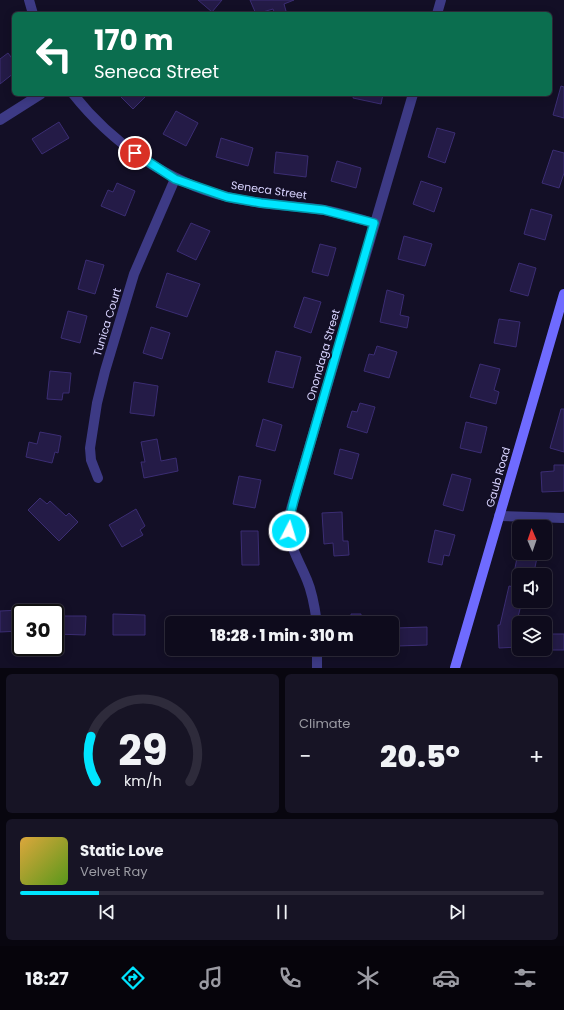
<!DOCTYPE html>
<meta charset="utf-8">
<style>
:root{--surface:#0e0b1c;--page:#171425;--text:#f1f3f6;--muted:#9b9ba3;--line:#2e2b3b;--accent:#00e5ff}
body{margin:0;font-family:Poppins,sans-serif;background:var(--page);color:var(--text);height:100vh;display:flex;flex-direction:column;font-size:15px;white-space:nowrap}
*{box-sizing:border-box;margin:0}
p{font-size:13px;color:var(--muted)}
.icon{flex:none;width:22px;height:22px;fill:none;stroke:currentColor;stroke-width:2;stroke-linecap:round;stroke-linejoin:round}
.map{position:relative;height:668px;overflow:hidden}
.panel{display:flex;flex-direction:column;gap:6px;padding:6px;background:#08060f;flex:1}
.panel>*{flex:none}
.hud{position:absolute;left:12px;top:12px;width:540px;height:84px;border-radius:6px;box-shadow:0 2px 10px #0003,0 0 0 1px var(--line);background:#0b6e4f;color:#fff;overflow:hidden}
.needle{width:26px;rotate:358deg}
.fabs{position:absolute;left:512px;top:520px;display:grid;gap:8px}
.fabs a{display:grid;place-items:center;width:40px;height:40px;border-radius:6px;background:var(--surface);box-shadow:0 2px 10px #0003,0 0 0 1px var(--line);font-size:20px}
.speed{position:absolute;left:12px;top:604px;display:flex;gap:8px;font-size:20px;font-weight:700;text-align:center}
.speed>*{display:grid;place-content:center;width:52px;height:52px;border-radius:50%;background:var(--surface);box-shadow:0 2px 10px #0003,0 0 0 1px var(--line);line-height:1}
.speed .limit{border:2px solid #111;border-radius:6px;background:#fff;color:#111}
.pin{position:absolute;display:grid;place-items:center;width:34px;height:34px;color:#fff;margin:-17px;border:2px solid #fff;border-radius:50%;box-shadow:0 1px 4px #0007}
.me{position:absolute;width:44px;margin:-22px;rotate:5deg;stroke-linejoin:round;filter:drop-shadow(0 0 3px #0008)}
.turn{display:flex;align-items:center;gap:14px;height:84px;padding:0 16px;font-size:18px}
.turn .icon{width:52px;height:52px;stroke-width:2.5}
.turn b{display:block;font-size:28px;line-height:34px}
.big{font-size:30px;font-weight:800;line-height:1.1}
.panel .card{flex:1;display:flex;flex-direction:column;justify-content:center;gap:6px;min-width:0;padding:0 14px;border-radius:6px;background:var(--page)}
.panel .dial{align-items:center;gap:0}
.dial svg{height:104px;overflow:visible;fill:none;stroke:var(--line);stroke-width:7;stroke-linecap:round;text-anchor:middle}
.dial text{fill:var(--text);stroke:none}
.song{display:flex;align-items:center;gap:12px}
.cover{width:48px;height:48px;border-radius:6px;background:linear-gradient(135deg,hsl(40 70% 55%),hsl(90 70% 35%))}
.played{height:4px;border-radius:2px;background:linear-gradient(90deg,var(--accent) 15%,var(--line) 15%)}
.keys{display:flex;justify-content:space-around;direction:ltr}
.heat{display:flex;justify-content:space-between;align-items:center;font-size:22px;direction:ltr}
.panel .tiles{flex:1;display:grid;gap:6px;grid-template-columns:1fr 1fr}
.card:last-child{grid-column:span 2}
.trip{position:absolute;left:165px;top:616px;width:234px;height:40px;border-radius:6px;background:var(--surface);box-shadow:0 2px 10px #0003,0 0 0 1px var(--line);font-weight:800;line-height:40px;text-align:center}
.menu{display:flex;height:64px;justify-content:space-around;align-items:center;background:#06040b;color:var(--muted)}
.menu .icon{width:28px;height:28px}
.menu .current{color:var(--accent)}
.menu b{font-size:18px;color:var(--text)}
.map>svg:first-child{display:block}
</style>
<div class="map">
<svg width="564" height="668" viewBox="0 0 564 668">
<rect width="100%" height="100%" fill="#130f26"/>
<!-- building -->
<path fill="#241b47" stroke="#3b2d73" d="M198 0H222L212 12Z
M250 0H294L284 4 286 11 278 14H275L273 9 256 14Z
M8 53 14 61V73L0 84V59Z
M561 86 564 87V118L553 115Z
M118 94H148L133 109Z
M354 94H383L381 104 353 98Z
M176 111 198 123 186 146 163 134Z
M59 122 69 138 42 154 32 139Z
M437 128 455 133 445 163 428 157Z
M221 138 253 148 248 166 216 157Z
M553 150 564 153V173L559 188 542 183Z
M276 152 308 156 306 177 274 173Z
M337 161 361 168 356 188 331 181Z
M421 181 442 188 434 212 413 204Z
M117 183 135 191 125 216 101 206 108 190 113 192Z
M531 209 552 215 545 240 524 234Z
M191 223 210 231 196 260 177 251Z
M404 236 432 244 425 266 398 259Z
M320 244 336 248 328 276 312 272Z
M86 260 104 265 95 294 78 289Z
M519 263 536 268 528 296 510 291Z
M167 273 200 284 187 317 156 307Z
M387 290 404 295 400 315 409 317 407 328 380 322Z
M304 297 321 302 311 333 294 327Z
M68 311 87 316 80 343 61 338Z
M499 319 520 322 516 347 494 343Z
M151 327 170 333 162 359 143 353Z
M377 346 397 352 389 378 364 371 369 354 374 355Z
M276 351 301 357 293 388 268 382Z
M480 364 500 369 494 390 499 392 496 404 470 397Z
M50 371 71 373 69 393H63L62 400 47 399Z
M134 382 158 386 154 416 130 413Z
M360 403 375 407 367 433 347 427 352 411 357 412Z
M561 409H564V452L550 448Z
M263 419 282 425 275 451 256 446Z
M466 422 487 427 481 453 460 448Z
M40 432 61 436 58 453 55 452 52 463 26 457 29 442 37 444Z
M157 439 161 461 176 458 178 471 144 478 141 462H145L141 442Z
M340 449 359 454 352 479 334 474Z
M554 465H564V491L542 492 541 472 554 471Z
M452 474 471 479 463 511 443 505Z
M239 476 261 480 255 508 233 504Z
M40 498 47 504 50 501 66 516 69 513 78 522 59 541 28 510Z
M136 509 145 526 140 530 143 535 122 547 109 525Z
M342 512 343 541H348L349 555 334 556 333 543 324 544 322 513Z
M435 530 455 535 449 556 444 555 442 565 428 562Z
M241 531H258L259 565H242Z
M518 553H538L534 572 515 568Z
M509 586 519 588V601H522L518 617 519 647 499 648 498 625H500Z
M21 610V631L0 632V611Z
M113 614 145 615V635H113Z
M351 614H361V623H351Z
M55 616H86L85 635 55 634Z
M427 627V645L397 646 396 628Z
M548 634H564V650H549Z"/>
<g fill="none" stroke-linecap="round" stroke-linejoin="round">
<!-- street -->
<path stroke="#3d3a85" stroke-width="10" d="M29 0 33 14
M437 14 441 0
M73 94C112 143 167 182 228 197 259 205 292 205 324 210 341 213 358 219 374 223
M0 120 41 94
M98 478 91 460 90 448 97 403 105 371 134 274 175 179
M499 516 564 518
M317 623C315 609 313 594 307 580 296 553 288 548 289 516L413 94
M317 668V649"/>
<!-- secondary -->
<path stroke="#6f6bff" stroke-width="10" d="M455 668 564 294"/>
</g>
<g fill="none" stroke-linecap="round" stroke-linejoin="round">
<!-- route casing -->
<g stroke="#0095a6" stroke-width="10">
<path id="route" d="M135 153 175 179 227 197 261 203 324 210 374 223 294 500 290 516 289 531"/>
</g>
<!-- route -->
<use href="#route" stroke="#00e5ff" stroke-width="7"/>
</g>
<g text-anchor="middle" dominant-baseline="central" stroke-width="4" stroke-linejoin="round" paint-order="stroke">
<!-- street labels -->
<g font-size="11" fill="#d9d4ff" stroke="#130f26">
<text transform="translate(269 190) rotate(8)">Seneca Street</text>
<text transform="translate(107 322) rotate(-73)">Tunica Court</text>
<text transform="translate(323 355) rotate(-74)">Onondaga Street</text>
<text transform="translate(498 477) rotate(-74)">Gaub Road</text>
</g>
</g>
</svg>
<div class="fabs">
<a><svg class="needle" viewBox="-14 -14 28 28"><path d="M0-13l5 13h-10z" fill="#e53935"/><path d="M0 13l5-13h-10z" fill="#9b9ba3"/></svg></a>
<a><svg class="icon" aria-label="sound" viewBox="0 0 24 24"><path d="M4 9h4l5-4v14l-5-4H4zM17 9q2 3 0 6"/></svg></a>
<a><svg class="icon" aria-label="layers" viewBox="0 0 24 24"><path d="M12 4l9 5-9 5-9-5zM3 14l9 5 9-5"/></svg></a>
</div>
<div class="speed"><div class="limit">30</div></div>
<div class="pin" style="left:135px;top:153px;background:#d93025"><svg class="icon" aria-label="arrive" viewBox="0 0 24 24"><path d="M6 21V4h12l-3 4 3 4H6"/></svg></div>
<svg class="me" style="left:289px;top:531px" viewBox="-20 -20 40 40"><circle r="17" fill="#00e5ff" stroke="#fff" stroke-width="3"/><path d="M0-11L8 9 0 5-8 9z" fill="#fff"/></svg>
<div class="trip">18:28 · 1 min · 310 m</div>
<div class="hud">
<div class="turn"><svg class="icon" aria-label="left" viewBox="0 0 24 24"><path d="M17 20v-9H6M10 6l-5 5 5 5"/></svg><div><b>170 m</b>Seneca Street</div></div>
</div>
</div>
<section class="panel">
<div class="tiles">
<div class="card dial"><svg viewBox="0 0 100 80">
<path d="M14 69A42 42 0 1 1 86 69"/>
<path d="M14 69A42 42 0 0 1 10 34" stroke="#00e5ff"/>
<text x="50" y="56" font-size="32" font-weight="700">29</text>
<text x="50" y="72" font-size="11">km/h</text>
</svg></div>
<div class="card"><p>Climate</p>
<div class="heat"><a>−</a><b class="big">20.5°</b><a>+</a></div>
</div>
<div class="card">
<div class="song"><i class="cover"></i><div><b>Static Love</b><p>Velvet Ray</p></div></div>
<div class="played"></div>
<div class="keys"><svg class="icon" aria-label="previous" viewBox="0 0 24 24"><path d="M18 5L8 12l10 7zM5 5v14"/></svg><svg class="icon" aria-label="pause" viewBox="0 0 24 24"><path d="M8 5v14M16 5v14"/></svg><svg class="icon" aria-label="next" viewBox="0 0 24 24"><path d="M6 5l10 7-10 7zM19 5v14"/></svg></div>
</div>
</div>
</section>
<nav class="menu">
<b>18:27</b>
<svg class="icon current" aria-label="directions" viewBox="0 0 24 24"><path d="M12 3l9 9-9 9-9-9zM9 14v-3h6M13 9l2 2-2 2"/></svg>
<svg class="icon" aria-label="music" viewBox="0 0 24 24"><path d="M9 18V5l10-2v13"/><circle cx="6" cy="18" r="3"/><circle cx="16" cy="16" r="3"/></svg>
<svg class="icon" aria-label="phone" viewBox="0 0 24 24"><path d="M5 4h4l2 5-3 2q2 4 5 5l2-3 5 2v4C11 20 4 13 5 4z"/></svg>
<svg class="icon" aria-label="climate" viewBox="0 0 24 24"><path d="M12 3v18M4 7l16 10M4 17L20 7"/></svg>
<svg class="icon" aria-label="car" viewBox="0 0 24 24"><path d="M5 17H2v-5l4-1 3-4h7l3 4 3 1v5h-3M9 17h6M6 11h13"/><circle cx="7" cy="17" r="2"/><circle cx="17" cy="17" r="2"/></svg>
<svg class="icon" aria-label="filters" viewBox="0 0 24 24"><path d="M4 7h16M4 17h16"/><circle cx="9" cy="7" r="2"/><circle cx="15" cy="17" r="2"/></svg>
</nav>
